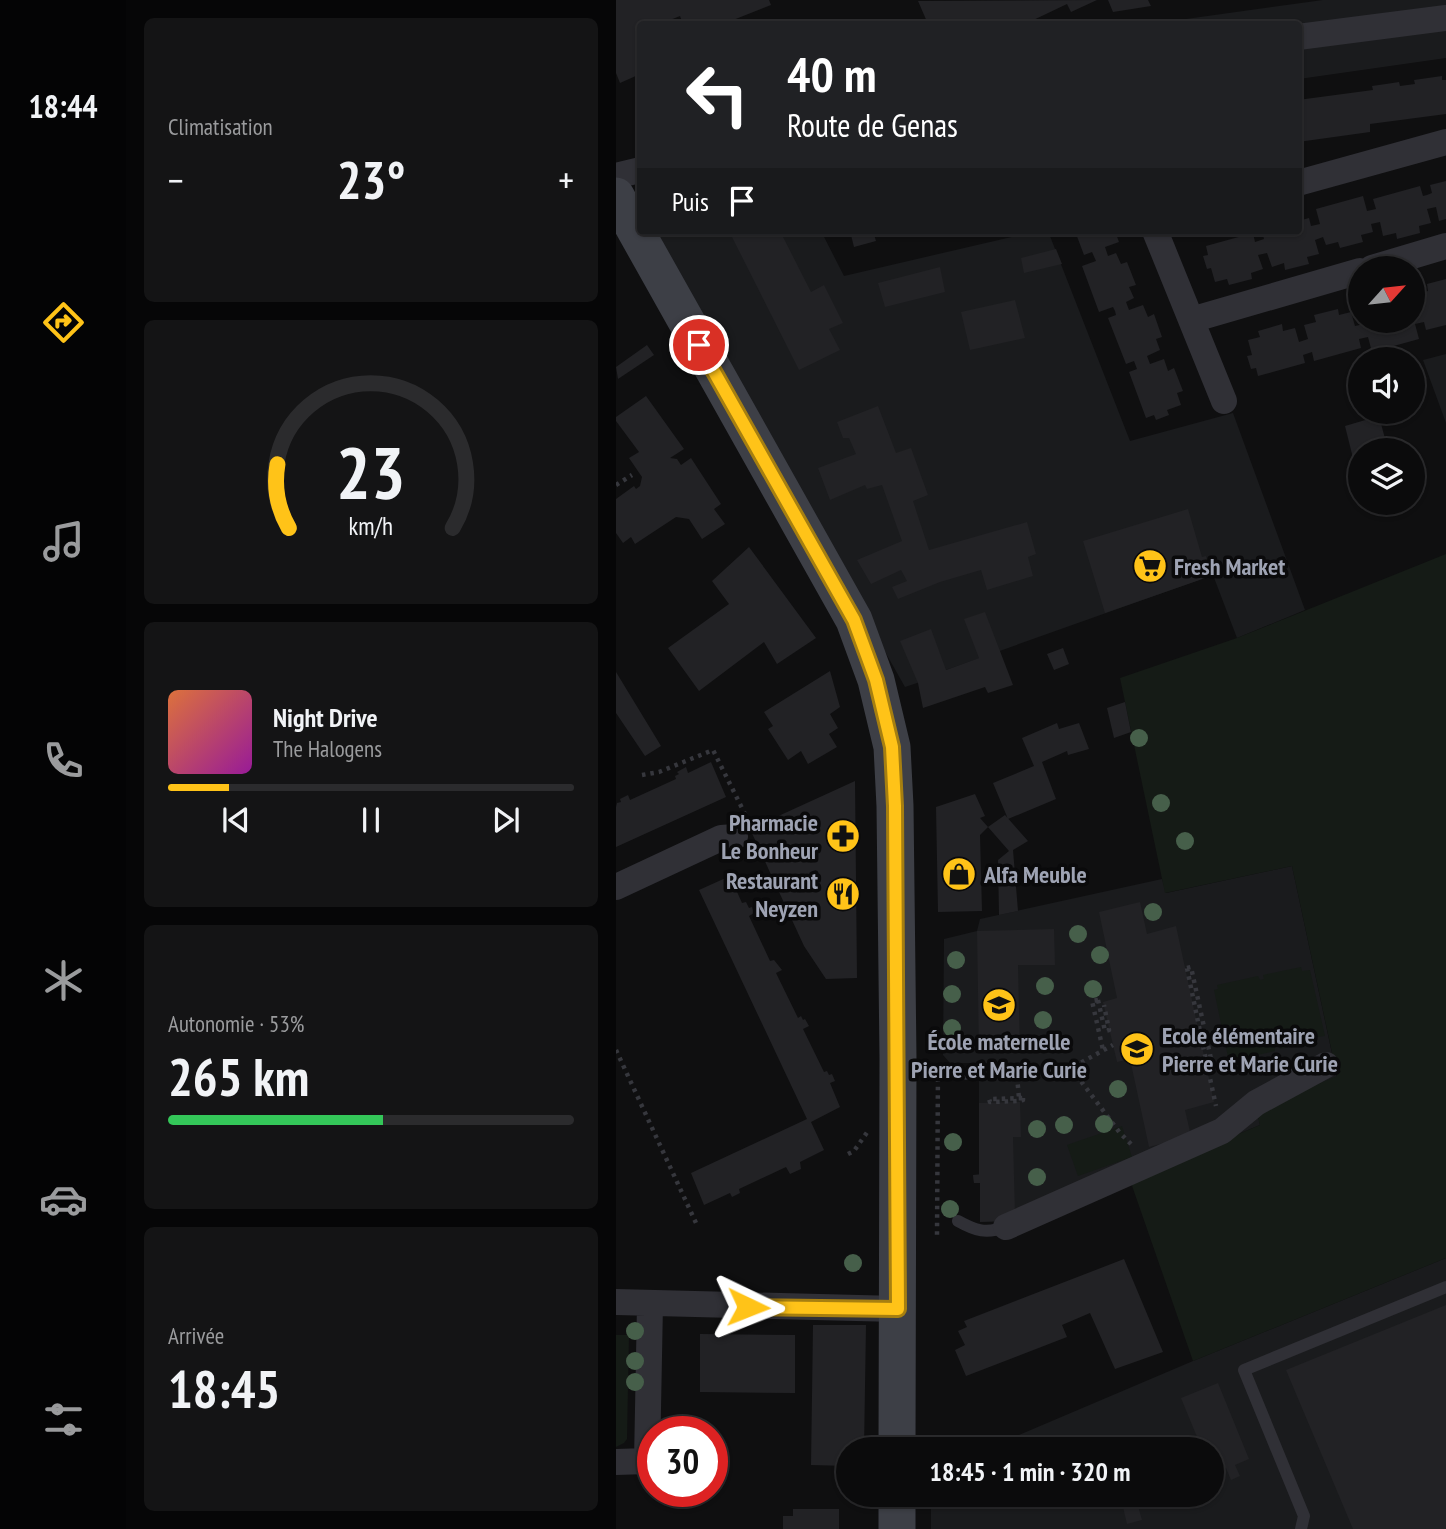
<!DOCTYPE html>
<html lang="fr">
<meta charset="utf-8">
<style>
:root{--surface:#0b0b0c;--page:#141415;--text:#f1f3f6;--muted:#9a9b9d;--line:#2b2b2d;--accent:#ffc318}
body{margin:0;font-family:"PT Sans Narrow",sans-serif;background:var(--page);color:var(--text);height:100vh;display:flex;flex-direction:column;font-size:26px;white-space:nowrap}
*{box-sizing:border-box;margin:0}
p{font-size:23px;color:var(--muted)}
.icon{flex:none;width:38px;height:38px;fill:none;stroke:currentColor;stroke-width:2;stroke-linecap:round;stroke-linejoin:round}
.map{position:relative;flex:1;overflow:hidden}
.drawer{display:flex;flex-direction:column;gap:18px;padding:18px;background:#060607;width:490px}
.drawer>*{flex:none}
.hud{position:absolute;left:21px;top:21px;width:665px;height:214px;border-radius:7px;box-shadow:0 2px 5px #0004,0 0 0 2px var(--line);background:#202124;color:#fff;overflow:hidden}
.needle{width:46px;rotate:63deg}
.tools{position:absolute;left:732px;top:256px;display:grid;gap:14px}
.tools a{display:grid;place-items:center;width:77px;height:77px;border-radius:50%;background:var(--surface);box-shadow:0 2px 5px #0004,0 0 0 2px var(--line);font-size:35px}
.speed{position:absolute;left:21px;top:1416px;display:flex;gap:14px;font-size:35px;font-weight:700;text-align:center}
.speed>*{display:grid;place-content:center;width:91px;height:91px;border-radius:50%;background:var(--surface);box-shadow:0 2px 5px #0004,0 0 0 2px var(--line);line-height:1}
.speed .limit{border:10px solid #d22;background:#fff;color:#111}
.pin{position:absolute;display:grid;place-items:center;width:60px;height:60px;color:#fff;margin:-30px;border:4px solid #fff;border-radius:50%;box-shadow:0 2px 7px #0007}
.me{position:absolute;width:77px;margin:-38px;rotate:92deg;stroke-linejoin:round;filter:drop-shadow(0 0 5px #0008)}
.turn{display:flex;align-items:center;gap:24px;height:147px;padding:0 35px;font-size:32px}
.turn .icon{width:91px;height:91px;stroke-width:2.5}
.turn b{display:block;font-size:49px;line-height:60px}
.then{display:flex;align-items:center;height:66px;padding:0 35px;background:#0003;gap:14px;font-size:26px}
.big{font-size:52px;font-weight:700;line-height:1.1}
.drawer .card{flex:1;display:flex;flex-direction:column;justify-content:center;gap:10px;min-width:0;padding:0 24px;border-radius:10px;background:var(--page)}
.drawer .dial{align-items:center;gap:0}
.dial svg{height:182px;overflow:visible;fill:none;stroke:var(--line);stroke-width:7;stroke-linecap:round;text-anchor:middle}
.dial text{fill:var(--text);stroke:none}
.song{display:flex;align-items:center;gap:21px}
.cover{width:84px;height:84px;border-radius:10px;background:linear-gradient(135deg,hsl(20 70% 55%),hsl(300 70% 35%))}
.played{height:7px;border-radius:4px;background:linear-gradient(90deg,var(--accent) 15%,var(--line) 15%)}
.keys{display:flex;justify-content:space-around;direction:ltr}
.heat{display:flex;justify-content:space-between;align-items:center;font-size:38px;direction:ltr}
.charge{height:10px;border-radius:5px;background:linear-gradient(90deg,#34c759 53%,var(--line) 0)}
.trip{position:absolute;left:220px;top:1437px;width:388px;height:70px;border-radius:35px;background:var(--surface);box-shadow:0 2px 5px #0004,0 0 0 2px var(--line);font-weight:700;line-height:70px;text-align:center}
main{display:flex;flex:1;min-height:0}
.tabs{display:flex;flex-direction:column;width:126px;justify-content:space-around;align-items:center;background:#040405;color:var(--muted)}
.tabs .icon{width:49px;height:49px}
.tabs .active{color:var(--accent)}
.tabs b{font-size:32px;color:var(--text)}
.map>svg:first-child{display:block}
</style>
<main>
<nav class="tabs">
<b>18:44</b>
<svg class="icon active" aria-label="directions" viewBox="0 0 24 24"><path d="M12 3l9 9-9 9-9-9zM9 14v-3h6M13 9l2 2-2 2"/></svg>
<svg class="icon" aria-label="music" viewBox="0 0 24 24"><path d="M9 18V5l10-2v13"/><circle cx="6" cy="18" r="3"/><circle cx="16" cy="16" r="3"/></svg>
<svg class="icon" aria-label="phone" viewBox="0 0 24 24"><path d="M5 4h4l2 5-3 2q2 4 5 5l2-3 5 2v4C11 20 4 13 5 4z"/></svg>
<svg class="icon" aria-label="climate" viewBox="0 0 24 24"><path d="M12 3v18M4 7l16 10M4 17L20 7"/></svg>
<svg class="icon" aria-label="car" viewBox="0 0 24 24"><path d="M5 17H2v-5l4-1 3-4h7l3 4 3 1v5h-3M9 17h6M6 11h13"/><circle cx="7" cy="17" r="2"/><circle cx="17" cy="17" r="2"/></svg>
<svg class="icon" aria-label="filters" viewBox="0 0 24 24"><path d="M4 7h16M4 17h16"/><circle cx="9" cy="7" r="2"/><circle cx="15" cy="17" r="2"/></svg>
</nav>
<section class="drawer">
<div class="card"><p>Climatisation</p>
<div class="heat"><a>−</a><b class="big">23°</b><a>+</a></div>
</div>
<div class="card dial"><svg viewBox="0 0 100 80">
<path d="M14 69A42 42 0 1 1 86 69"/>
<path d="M14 69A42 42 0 0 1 9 41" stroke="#ffc318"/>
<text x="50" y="56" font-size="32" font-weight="700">23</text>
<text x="50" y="72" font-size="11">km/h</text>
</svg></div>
<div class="card">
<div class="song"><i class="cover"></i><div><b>Night Drive</b><p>The Halogens</p></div></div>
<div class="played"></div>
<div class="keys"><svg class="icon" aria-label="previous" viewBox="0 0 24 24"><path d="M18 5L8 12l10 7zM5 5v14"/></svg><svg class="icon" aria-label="pause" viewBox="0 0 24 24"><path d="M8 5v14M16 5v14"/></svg><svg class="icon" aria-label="next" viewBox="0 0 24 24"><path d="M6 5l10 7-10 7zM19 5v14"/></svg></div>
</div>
<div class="card"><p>Autonomie · 53%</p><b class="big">265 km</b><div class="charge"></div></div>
<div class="card"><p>Arrivée</p><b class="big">18:45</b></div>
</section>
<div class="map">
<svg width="830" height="1529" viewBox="0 0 830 1529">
<rect width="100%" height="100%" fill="#0f0f10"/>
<!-- built -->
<path fill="#1a1b1d" d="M707 0H830V58L683 79 682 24H534Z
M31 231H205L228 276 421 231H432L514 441 617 413 689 610 621 638 597 575 330 670 331 673 289 687Z
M830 354V423L807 360Z
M676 866 721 1077 641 1110 644 1125 392 1232 387 1221 364 1222V1183H358L357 1175 363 1174V1063H334L327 1055 328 939 361 931 364 919 546 879 550 893Z
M830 1258V1529H315V1495L597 1494V1449H370L577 1361Z"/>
<!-- green -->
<path fill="#151b16" d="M830 554V1258L577 1361 514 1180 644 1125 640 1110 721 1076 676 866 549 893 504 678 621 638Z
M685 967 686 971 694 970 709 1036 701 1037V1041L664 1049 663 1046H659V1051L618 1060 617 1056 612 1057 598 990 602 989 601 985 642 976 644 980 648 979 647 975Z
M506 1126 516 1157 462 1176 451 1145Z
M0 1335H13L11 1439 8 1443 0 1447Z"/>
<!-- building -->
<path fill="#222225" d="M0 0H153L155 5 107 24H67L64 16 44 24H24V67L20 69 22 75 4 83 0 73Z
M481 0 455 12 451 4 409 24H312L302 1Z
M492 0H532L535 6 497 12Z
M826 76V80H830V114L754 124V132L682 142V100L757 90 756 86 770 84 783 82 784 86 799 84 798 80Z
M830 181V219L823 221 820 207 811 209 815 223 803 226 804 233 781 239 780 233 767 236 764 222 755 224 757 232 745 235 747 242 724 248 722 242 710 245 707 237 699 240 703 254 691 257 693 264 669 270 668 263 656 267 651 253 642 255 647 269 635 273 636 279 613 285 611 279 599 282 595 268 591 269 587 256 592 255 590 246 637 233 639 242 648 239 646 231H682V221L693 218 695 226 704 224 700 209 747 196 751 211 760 209 757 199 804 186 807 196 811 195 816 193 814 185Z
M123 231H164L195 292 208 285 227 323 213 329 224 350 183 370 115 235Z
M234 231H257L260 241 238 247Z
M459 231H499L503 242 489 247 492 256 500 253 505 264 511 262 520 285 513 287 518 298 510 302 513 310 527 305 532 317 538 314 546 337 540 339 544 350 531 356 534 364 548 359 552 371 558 368 567 391 561 393 565 405 551 410 553 415 540 420 538 415 530 418 513 372 521 369 518 361 510 364 492 318 500 315 499 311 497 307 483 312 466 266 480 261 476 252 468 255Z
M440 249 446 264 408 273 405 258Z
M324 267 329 292 269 307 262 283Z
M830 279V325L810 330 808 322 799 324 803 339 756 352 752 337 743 339 745 348 698 361 696 352 687 355 689 363 642 376 640 368 635 369 631 356 636 355 632 340 644 337 642 331 666 324 667 331 679 328 683 342 692 339 688 325 700 322 698 315 722 309 723 315 735 312 739 326 748 324 747 320H796V311L804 309 800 294 812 291 811 284Z
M399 300 409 338 354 350 345 312Z
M31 345 38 355 2 379 0 367Z
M30 396 68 449 54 458 61 459 65 465 75 458 105 504 98 509 109 524 86 539 73 519 60 517 19 544 15 537 7 543 0 533V499L18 486 20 489 24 486 26 477 13 458 23 452 0 421V417Z
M262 406 280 453 295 448 312 495 297 501 313 550 411 522 420 554 412 557 417 576 371 590 365 570 324 582 282 599 276 587 291 581 285 570 255 584 241 560 286 541 266 485 251 489 249 485 214 500 202 468 240 454 233 438H227L221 422Z
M763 416 772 450H744V473L741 474 729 426Z
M572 509 586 557 590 556 595 576 489 613 467 541Z
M133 547 200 638 161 664 148 642 83 691 52 648 113 604 96 581Z
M369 612 397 685 372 693 369 687 307 708 302 683 284 641 315 629 330 670 363 658 348 619Z
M447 648 453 664 438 670 431 654Z
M214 671 224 707 214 714 222 728 213 734 221 747 192 764 185 751 172 760 152 729 157 726 148 712Z
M0 672 45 746 29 756 0 713Z
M509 702 515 732 498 738 491 708Z
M441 723 443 729 463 723 473 749 452 755 451 751 426 762 440 799 392 819 377 783 418 766 406 738Z
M95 762 110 797 0 847V807L1 803 5 802 4 799 12 795 14 800 60 779 59 776 63 774 61 772 70 767 72 773Z
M239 781 241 978 210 979 188 946 134 829Z
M359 794 369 816 364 818 372 827 364 835 366 911 322 912 320 807Z
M389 815 412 841 397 850 402 911 383 915 382 860 393 851 372 827Z
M114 876 126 903 130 902 133 908 136 907 138 913 133 916 154 961 158 960 166 970 160 973 182 1018 185 1016 187 1020 189 1019 193 1026 187 1029 208 1072 211 1071 213 1075 216 1074 219 1081 214 1083 224 1107 195 1122 208 1150 184 1162 185 1169 174 1174 170 1167 123 1189 124 1193 116 1197 114 1193 88 1205 75 1173 191 1119 83 890Z
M524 902 531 934 560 926 598 1102 569 1110 575 1136 533 1147 514 1059 501 1062 487 1002 501 998 483 912Z
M438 929 439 965H402L404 1052 363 1053 361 931Z
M404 1102 405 1137H397L399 1215 387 1221 364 1222V1183H358L357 1175H363V1103Z
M508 1259 547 1352 499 1369 474 1313 446 1325 451 1337 350 1376 339 1350 349 1345 342 1331 351 1327 348 1321Z
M830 1305V1529H737L670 1370Z
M197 1325H250L248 1449H233V1466L195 1465Z
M84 1334 179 1335V1393L84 1392Z
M602 1383 633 1459 619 1465 624 1476 615 1480 610 1468 597 1474V1449H586L565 1398Z
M520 1499 526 1520 511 1524 506 1503Z
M177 1509H223V1529H167V1516H177Z"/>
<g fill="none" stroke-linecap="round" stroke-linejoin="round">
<!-- path -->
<path stroke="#36373d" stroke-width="4.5" stroke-dasharray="3.5 5" stroke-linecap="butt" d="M0 485 16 475
M26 775 43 772 97 750 130 816
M571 968 575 967 595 1059 591 1060
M571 968 587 1046
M482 1000 489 1031 493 1030 488 1005
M482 1000 476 1001 487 1050
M587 1046 600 1106
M0 1050 80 1223
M309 1063 322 1066 321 1237
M455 1068 504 1133 517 1146
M401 1076 403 1098
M323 1078 415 1076 455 1068 497 1045
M407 1098V1100L403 1101 374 1102 373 1099Z
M232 1154 238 1151 252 1131"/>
<!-- lane -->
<path stroke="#303036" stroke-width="12" d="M342 1221C360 1231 370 1234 390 1227
M685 1529 688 1516 628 1370 830 1287"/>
<!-- street -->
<path stroke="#303036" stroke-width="26" d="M682 37 830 18
M0 176 24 170
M682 183 830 142
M539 231 608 401
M756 268 830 246
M575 320 744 271
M0 887 105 838 119 837
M390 1227 606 1131 640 1103 710 1065
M0 1302 282 1309
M0 1462 31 1461 34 1304"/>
<!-- secondary -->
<path stroke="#3d3f46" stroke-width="37" d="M0 196 238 620 260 680 276 747 279 806 282 1058 281 1449
M281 1529V1494"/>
</g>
<!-- trees -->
<g fill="#465f4a">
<circle cx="523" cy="738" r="9"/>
<circle cx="545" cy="803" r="9"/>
<circle cx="569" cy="841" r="9"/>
<circle cx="537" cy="912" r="9"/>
<circle cx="462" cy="934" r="9"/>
<circle cx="484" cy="955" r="9"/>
<circle cx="340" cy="960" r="9"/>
<circle cx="429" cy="986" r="9"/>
<circle cx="477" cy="989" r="9"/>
<circle cx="336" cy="994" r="9"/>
<circle cx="427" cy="1020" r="9"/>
<circle cx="336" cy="1028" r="9"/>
<circle cx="502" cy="1089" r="9"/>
<circle cx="488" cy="1124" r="9"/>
<circle cx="448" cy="1125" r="9"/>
<circle cx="421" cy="1129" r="9"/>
<circle cx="337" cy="1142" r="9"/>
<circle cx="421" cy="1177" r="9"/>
<circle cx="334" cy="1209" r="9"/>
<circle cx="237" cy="1263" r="9"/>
<circle cx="19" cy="1331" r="9"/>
<circle cx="19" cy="1361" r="9"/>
<circle cx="19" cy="1382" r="9"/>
</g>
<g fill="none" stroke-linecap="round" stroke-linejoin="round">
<!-- route casing -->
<g stroke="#a67f10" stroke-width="18">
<path id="route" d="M83 345 238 620 260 680 276 747 279 806 282 1309 132 1307"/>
</g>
<!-- route -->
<use href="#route" stroke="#ffc318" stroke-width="12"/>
</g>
<!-- icons -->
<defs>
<g id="supermarket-disc" transform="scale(1.75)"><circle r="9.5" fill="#ffc318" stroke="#0a0a0b"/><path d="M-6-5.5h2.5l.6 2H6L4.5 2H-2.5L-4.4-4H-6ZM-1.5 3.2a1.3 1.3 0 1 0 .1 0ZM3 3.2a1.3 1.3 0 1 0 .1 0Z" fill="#111"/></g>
<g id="pharmacy-disc" transform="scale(1.75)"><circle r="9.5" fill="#ffc318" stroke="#0a0a0b"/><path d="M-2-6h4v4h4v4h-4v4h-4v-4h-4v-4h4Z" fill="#111"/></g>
<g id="shop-disc" transform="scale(1.75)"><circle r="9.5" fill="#ffc318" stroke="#0a0a0b"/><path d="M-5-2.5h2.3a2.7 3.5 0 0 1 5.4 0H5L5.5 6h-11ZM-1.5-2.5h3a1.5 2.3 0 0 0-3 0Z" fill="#111"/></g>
<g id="restaurant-disc" transform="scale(1.75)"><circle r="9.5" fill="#ffc318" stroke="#0a0a0b"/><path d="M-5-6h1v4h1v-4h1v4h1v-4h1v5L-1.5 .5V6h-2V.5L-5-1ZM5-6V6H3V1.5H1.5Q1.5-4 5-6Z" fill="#111"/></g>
<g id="school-disc" transform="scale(1.75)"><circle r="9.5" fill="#ffc318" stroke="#0a0a0b"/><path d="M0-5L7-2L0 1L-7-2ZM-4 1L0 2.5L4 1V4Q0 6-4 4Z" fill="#111"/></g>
</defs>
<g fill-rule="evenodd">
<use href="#supermarket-disc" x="534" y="566"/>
<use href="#pharmacy-disc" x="227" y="836"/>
<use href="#shop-disc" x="343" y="874"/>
<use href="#restaurant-disc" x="227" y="894"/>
<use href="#school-disc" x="383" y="1005"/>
<use href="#school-disc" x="521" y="1049"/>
</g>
<g text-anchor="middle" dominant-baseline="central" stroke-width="7" stroke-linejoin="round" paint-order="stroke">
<!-- poi labels -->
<g font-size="24" font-weight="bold" fill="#9ea3b3" stroke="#0a0a0b" text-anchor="start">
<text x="558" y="566">Fresh Market</text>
<text x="202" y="822" text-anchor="end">Pharmacie<tspan x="202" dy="28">Le Bonheur</tspan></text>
<text x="368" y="874">Alfa Meuble</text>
<text x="202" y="880" text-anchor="end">Restaurant<tspan x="202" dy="28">Neyzen</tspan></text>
<text x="546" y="1035">Ecole élémentaire<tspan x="546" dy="28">Pierre et Marie Curie</tspan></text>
<text x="383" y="1041" text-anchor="middle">École maternelle<tspan x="383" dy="28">Pierre et Marie Curie</tspan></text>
</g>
</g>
</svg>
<div class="tools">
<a><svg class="needle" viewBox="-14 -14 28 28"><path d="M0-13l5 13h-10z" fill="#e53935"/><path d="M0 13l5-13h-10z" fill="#9a9b9d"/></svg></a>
<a><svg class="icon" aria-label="sound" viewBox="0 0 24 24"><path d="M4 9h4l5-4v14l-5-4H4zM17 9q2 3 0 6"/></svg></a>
<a><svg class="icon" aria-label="layers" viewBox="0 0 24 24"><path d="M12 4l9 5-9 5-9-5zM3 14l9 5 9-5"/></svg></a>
</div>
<div class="speed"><div class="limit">30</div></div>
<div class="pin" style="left:83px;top:345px;background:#d93025"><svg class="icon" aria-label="arrive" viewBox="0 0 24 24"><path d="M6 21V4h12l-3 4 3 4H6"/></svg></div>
<svg class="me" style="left:132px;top:1307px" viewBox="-20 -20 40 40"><path d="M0-17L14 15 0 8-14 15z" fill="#ffc318" stroke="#fff" stroke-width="4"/></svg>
<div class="trip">18:45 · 1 min · 320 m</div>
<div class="hud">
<div class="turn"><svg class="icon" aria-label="left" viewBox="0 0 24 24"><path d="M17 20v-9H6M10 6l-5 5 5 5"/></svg><div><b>40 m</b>Route de Genas</div></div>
<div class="then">Puis<svg class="icon" aria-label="arrive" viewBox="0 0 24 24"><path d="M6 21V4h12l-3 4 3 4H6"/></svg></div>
</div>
</div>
</main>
